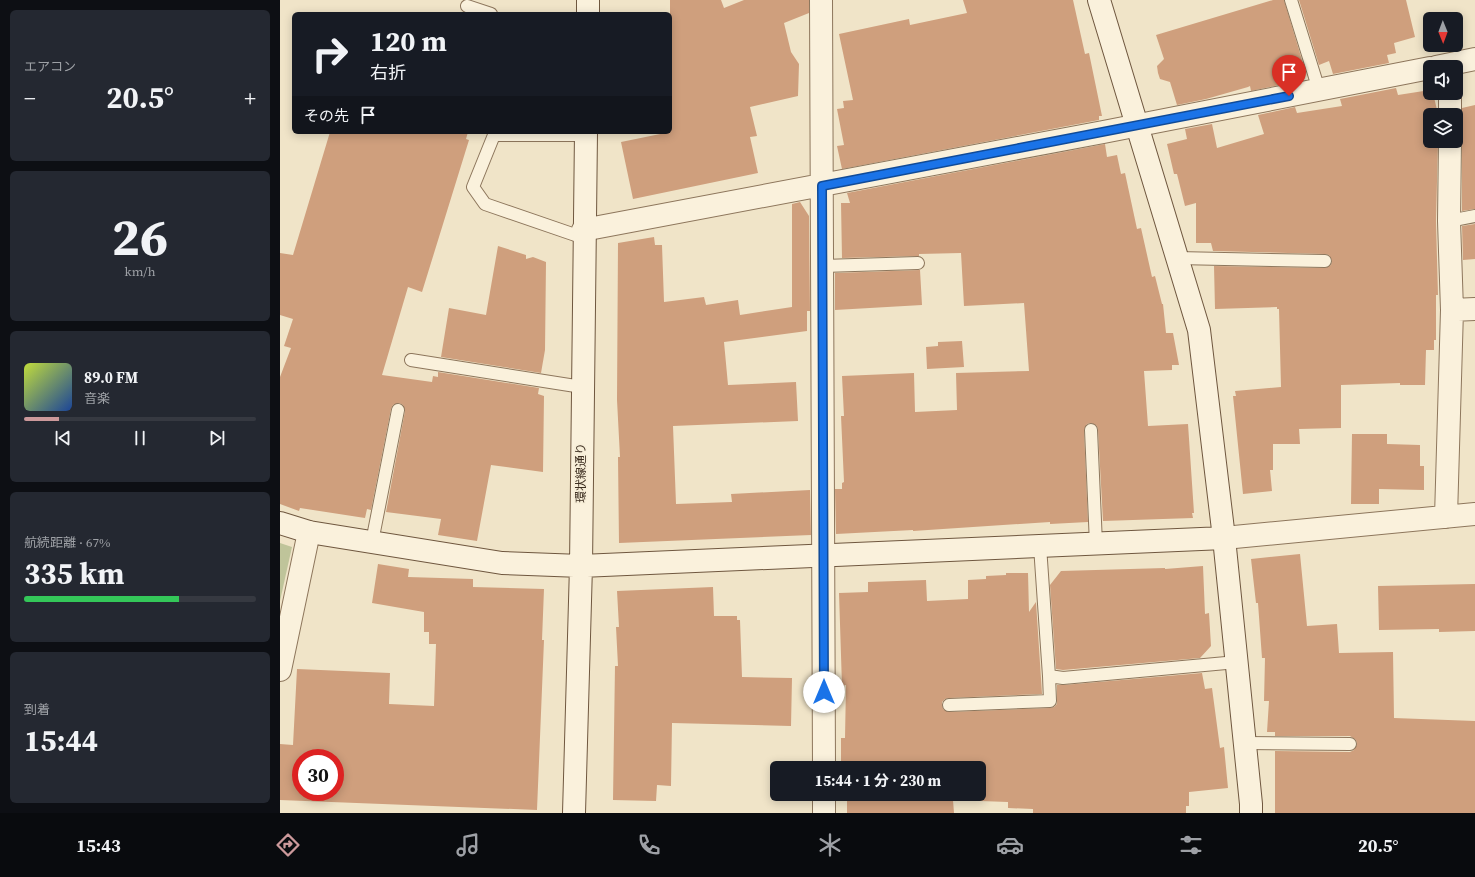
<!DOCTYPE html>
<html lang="ja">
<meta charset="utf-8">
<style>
:root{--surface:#171b24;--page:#242831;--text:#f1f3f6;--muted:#9ea1a6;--line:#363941;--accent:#cc999b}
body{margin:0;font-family:"Source Serif 4","Noto Sans JP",serif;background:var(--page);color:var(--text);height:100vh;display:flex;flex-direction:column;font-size:15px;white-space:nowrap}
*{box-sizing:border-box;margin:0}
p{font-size:13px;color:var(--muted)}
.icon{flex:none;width:22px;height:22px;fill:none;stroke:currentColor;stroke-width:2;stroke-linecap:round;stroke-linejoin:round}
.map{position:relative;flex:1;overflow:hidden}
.details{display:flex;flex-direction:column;gap:10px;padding:10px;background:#0d0f14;width:280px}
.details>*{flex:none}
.banner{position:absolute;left:12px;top:12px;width:380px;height:122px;border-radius:6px;box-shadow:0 2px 10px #0003;background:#171b24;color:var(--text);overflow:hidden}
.needle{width:26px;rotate:179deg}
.tools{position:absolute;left:1143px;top:12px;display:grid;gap:8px}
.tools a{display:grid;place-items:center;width:40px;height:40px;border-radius:6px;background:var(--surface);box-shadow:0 2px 10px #0003;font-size:20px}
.speed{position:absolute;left:12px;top:749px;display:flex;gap:8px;font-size:20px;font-weight:700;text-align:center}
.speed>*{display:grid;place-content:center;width:52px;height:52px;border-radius:50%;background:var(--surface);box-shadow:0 2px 10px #0003;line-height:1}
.speed .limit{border:6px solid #d22;background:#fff;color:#111}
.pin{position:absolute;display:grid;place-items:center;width:34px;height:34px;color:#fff;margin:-41px -17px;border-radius:50% 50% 50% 0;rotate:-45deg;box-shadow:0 0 4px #0007}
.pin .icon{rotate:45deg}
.me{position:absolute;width:44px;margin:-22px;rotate:0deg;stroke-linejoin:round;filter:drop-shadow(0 0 3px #0008)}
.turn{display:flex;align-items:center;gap:14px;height:84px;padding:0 12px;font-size:18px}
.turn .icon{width:52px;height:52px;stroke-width:2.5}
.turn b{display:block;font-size:28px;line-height:34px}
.then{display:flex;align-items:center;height:38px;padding:0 12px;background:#0003;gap:8px;font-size:15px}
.big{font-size:30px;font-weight:700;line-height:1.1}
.details .card{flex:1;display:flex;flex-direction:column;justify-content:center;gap:6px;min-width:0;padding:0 14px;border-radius:6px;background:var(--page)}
.details .dial{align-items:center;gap:0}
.dial b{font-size:52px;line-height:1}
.song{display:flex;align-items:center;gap:12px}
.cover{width:48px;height:48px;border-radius:6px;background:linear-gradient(135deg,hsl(70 70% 55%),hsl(220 70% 35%))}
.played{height:4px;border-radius:2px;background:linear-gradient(90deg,var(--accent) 15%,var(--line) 15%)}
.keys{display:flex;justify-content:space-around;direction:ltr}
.heat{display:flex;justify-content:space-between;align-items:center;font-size:22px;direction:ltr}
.charge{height:6px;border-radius:3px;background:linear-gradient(90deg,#34c759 67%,var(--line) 0)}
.trip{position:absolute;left:490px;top:761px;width:216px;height:40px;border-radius:6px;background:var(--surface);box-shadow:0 2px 10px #0003;font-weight:700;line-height:40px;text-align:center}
.tabs{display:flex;height:64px;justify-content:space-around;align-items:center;background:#090b0e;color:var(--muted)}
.tabs .icon{width:28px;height:28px}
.tabs .active{color:var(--accent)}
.tabs b{font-size:18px;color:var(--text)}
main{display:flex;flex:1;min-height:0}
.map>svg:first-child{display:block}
</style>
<main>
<section class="details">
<div class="card"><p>エアコン</p>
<div class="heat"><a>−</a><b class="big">20.5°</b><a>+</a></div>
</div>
<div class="card dial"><b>26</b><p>km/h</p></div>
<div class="card">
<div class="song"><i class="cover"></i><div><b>89.0 FM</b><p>音楽</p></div></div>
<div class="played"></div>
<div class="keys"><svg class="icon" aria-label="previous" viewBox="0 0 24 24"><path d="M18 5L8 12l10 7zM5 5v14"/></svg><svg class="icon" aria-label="pause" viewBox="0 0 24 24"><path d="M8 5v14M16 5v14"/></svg><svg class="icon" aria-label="next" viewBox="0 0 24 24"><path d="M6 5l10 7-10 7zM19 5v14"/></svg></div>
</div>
<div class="card"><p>航続距離 · 67%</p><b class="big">335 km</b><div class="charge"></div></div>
<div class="card"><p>到着</p><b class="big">15:44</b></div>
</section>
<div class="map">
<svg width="1195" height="813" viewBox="0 0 1195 813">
<rect width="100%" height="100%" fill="#f0e4c8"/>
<!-- cemetery -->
<path fill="#bfc49a" d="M0 543 12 547 0 601Z"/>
<!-- building -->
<path fill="#cf9f7d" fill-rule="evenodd" d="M390 0H441L444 8 464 0H529V13L504 23 511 52 519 64 518 96 470 107 477 136 470 137 478 173 353 199 341 142 390 132Z
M683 0H793L805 54 809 53 822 116H819V120L562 169 557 146 564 145 557 109 564 108 563 101 573 100 559 34 629 19 630 25 687 13Z
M993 0H1004L1025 70 1005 76 1008 83 971 91 970 86 968 87 926 99 897 105 890 82 880 79 878 73 877 66 884 59 876 35Z
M1019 0H1126L1135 37 1114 43 1116 53 1107 55 1109 63 1053 74 1049 61 1039 65Z
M1116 88 1118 95 1150 90V93H1153L1158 114 1150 115V141H1158L1156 221 1158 295H1156V340H1154V350H1146L1145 385H1120V383L1061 385V428L1019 429 1020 444H993V470H990L992 491 963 494 953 396H956L955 391 1001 387 999 309H997V307L935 309 934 266 1045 268 1051 265 1052 261 1049 255 1045 254 933 251 931 243H916V203L905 206 897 174H894L887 144 907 139 905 129 932 124 937 148 984 134 978 115 1015 107 1017 113 1062 106 1060 99Z
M1195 105V209L1182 211V141L1181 135 1176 130V126L1181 121 1182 108Z
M50 132H188L186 139 189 140 142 292 128 287 102 375 152 382 153 376 158 377V372L259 388 258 394 264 396 263 472 211 465 197 541 158 535 161 519 106 512 125 411 123 405 119 403 113 405 111 409 91 510 87 509 85 518 20 508 19 511 0 504V377L11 348 4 346 13 319 0 315V253L13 255Z
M825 144 827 157 837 155 841 174 845 173 857 229 861 228 872 277 875 276 882 304H883L886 333H893L899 365H892V370L864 371 868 426 908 424 914 513H912L913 518 823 521 818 430 817 426 811 423 807 424 804 430 808 522 770 524V522L633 531V530L556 534 555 489H562V483L564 482 561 416H564L562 376 634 373 635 412 677 410 676 373 749 371 744 303 684 306 681 253 639 254V256L562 258 561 203H570L567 193Z
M520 202 529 216 530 311H527V331L444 342 448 385 516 382 518 421 393 426 396 504 452 502 451 494 530 490 531 535 339 543 338 457H340L337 400 338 243 374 237 375 245H382L384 302 424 297 426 305 458 300 460 315 512 307V204Z
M1195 224V259L1183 260 1182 226Z
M218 246 246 255V259L253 257 266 262 265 350 261 373 161 357 169 308 206 315Z
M640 270 642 305 555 310V273Z
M682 341 684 367 647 369 646 347 658 346V342Z
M1072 434H1107V444L1140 445V466H1144V490L1099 489V504H1071Z
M1020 554 1027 626 1057 624 1059 653 1113 652 1114 718 1195 721V813H995V751L1070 752 1074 750 1077 744 1076 740 1070 736H995V732H987L989 701H984L985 658H982L978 603H976L971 559Z
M98 564 129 569 128 577 193 579V587L264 589 262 640H264L257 810 0 800V744L13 745 17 669 110 673 109 704 154 706 156 644H149V632H144V612L92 603ZM21 758H55V792H21Z
M923 566 925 614 929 613 931 646 920 658 783 670 776 669 770 585 781 571 885 568V569Z
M726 573H748L749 612 756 602 762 694 669 698 665 699 662 702 663 709 669 712 770 708 774 707 777 704V685H784L922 673 925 689 932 688 940 748 944 747 948 788 909 792V806H906V813H753V809L728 808V802L673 800 674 813H567V794H699V768H568V761H561V738H565L566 685 562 686 559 593 588 592V582L646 580 647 601 688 599V580L706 579V576L726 575Z
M1195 584V631L1159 632V629L1099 630 1098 586Z
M433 587 434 616H457V620H460L462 677 512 678 511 726 392 723 391 786 377 785 376 801 333 800 335 666H338L336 627H339L337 591Z"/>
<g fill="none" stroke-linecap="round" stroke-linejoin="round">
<!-- lane casing -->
<g stroke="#8d765c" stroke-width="14">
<path id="lane" d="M1011 0 1039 90
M187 6 211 14
M1169 221 1195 216
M304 238 205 204 193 187 214 135H306
M897 258 1045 261
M543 266 638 263
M131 360 302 387
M811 430 816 544
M92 542 118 410
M760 546 769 676 783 678 957 662
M669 705 770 701 769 676
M965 743 1070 744"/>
</g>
<!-- street casing -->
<g stroke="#8d765c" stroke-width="24">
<path id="street" d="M541 0 544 768
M1156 67 1195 59
M1170 115V93
M303 230C586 178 868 124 1150 68
M1172 310 1195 309
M1166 517 1172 310 1169 221 1170 141
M944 538 1195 514
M0 670 29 532
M544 794V813"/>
</g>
<!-- secondary casing -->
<g stroke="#6f573f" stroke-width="24">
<path id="secondary" d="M819 0 919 330 944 538 971 804V813
M308 14V0
M0 523 29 532 222 563 301 566 944 538
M294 813 301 566 306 132"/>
</g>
<!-- lane -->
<use href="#lane" stroke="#faf1dc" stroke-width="12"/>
<!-- street -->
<use href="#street" stroke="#faf1dc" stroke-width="22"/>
<!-- secondary -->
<use href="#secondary" stroke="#faf1dc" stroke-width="22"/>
</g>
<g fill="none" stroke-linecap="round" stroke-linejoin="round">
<!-- route casing -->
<g stroke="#114b97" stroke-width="10">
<path id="route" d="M544 692 542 186 1009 96"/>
</g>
<!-- route -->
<use href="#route" stroke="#1a73e8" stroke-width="7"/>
</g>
<g text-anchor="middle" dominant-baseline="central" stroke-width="3.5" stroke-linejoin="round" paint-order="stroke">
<!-- street labels -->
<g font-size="12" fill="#3d2e20" stroke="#f7eed8">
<text transform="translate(301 473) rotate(-90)">環状線通り</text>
</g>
</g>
</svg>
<div class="tools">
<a><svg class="needle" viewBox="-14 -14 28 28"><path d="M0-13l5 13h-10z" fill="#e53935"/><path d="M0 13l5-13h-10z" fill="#9ea1a6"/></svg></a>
<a><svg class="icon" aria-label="sound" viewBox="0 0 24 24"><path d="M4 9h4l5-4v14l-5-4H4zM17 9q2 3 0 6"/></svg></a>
<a><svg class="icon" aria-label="layers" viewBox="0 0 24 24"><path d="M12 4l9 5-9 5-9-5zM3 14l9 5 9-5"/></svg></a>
</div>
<div class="speed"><div class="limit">30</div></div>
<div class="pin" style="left:1009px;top:96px;background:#d93025"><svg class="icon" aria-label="arrive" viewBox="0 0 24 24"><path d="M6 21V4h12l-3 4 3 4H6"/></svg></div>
<svg class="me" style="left:544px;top:692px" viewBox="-20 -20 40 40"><circle r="19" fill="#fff"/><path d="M0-13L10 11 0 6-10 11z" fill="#1a73e8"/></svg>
<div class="trip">15:44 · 1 分 · 230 m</div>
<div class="banner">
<div class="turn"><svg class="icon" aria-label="right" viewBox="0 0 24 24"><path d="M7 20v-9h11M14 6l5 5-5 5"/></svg><div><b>120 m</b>右折</div></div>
<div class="then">その先<svg class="icon" aria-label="arrive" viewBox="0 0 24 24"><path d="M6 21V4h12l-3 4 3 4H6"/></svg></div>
</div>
</div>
</main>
<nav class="tabs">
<b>15:43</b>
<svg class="icon active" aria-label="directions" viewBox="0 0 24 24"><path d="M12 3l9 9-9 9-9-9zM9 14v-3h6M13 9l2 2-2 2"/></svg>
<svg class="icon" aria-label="music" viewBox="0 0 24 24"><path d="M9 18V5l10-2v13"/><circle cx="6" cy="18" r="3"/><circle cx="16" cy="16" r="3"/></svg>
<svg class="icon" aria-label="phone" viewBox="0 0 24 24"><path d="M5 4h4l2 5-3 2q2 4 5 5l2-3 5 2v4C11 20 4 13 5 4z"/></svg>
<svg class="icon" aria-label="climate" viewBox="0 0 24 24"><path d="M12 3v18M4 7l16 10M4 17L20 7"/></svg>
<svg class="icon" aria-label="car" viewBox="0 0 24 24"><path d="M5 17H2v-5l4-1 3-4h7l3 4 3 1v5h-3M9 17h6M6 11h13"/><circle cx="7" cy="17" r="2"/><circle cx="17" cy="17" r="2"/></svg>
<svg class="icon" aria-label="filters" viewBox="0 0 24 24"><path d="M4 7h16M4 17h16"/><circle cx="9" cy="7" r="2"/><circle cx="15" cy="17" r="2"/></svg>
<b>20.5°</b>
</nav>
